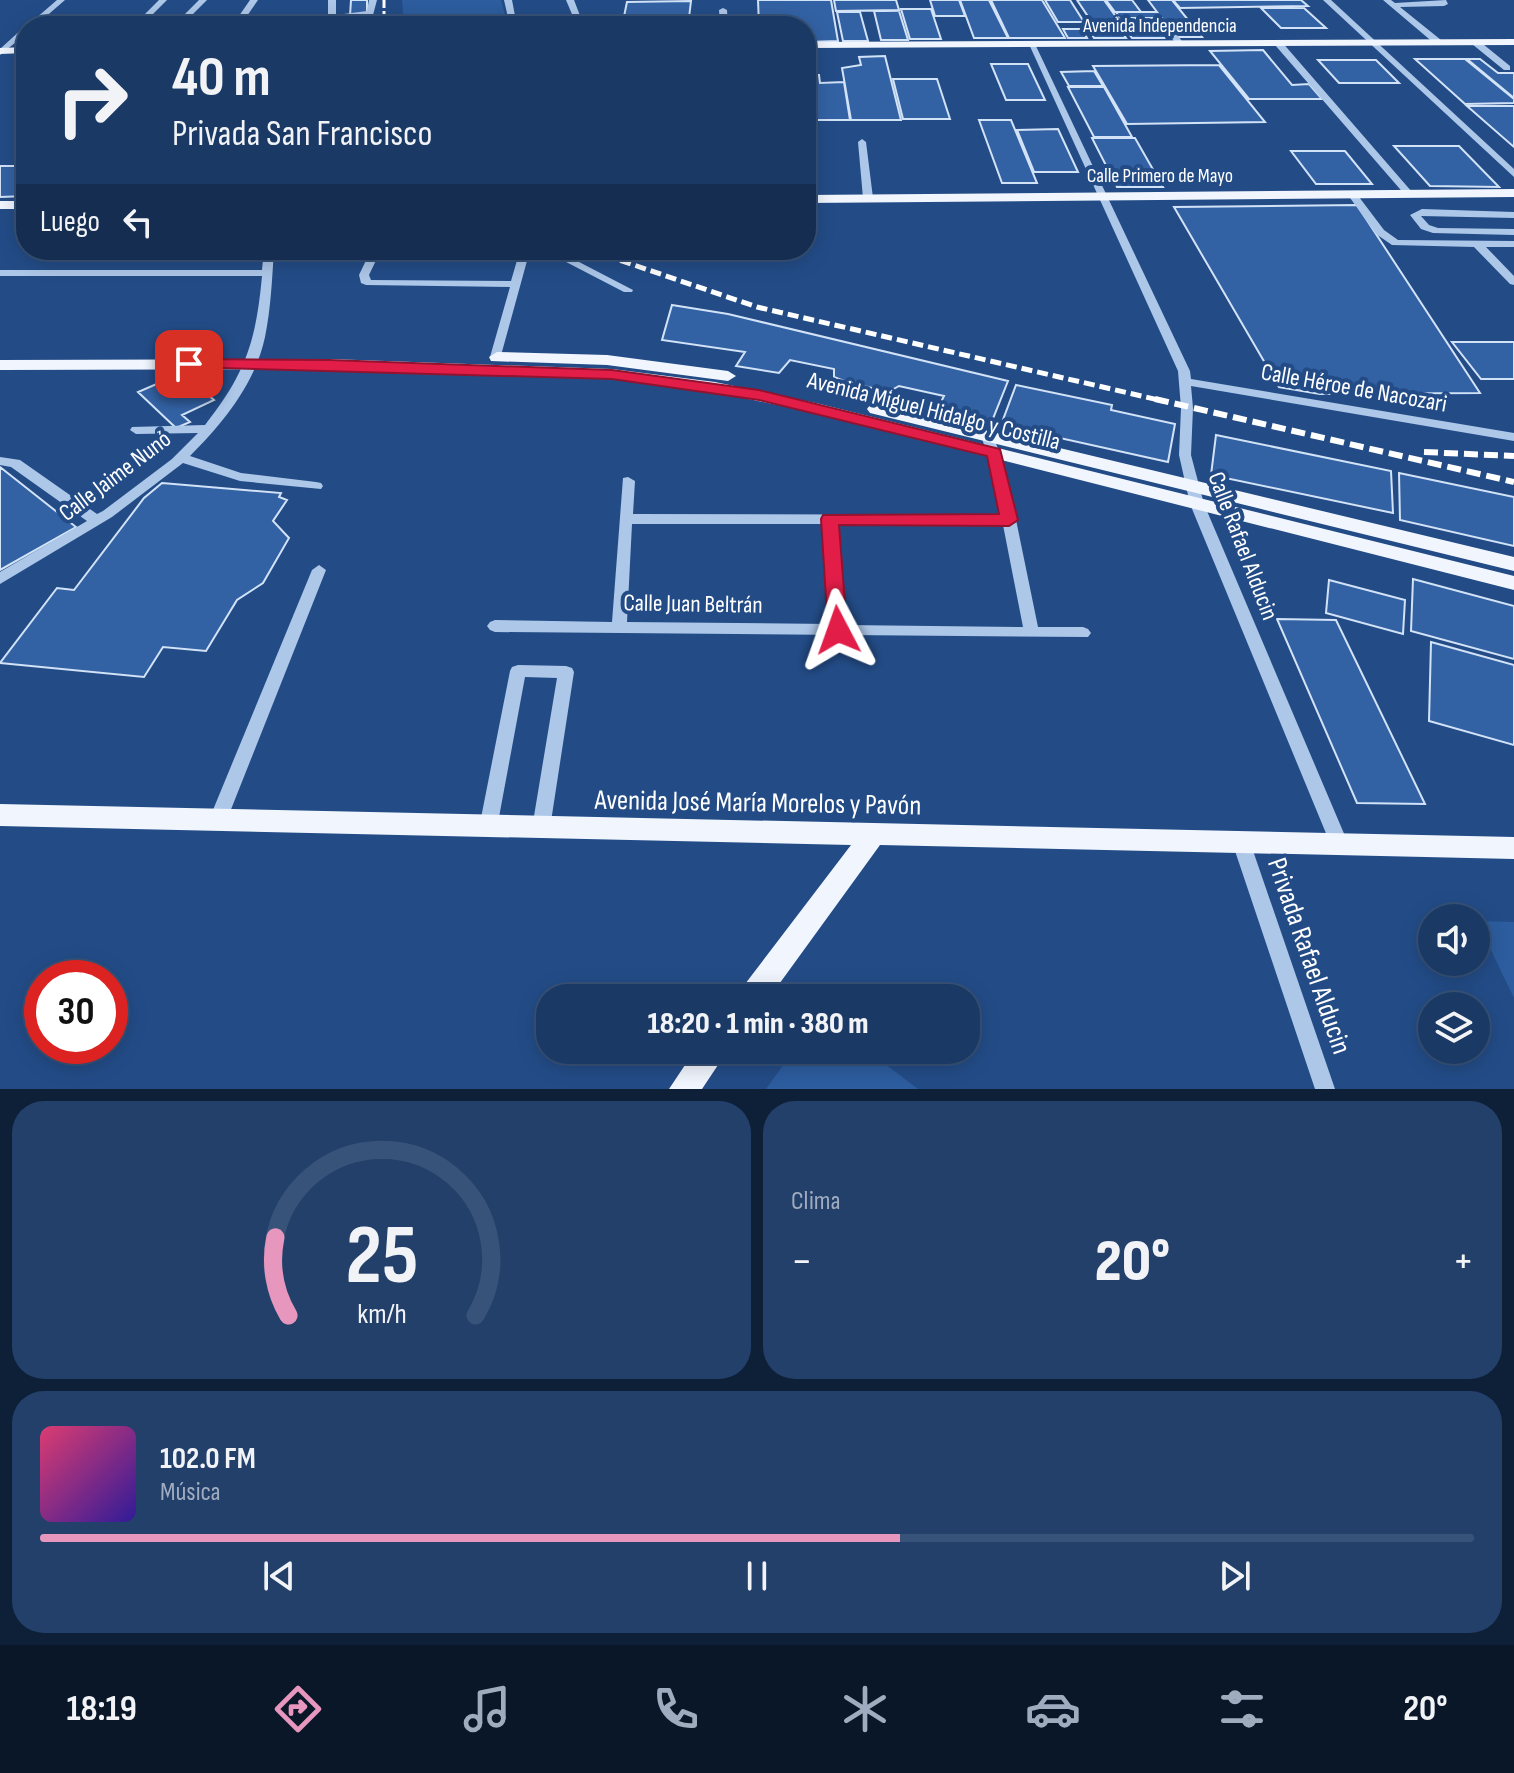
<!DOCTYPE html>
<html lang="es">
<meta charset="utf-8">
<style>
:root{--surface:#1a3965;--page:#23406b;--text:#f1f3f6;--muted:#9facbf;--line:#385379;--accent:#e797bd}
body{margin:0;font-family:"Sofia Sans Condensed",sans-serif;background:var(--page);color:var(--text);height:100vh;display:flex;flex-direction:column;font-size:30px;white-space:nowrap}
*{box-sizing:border-box;margin:0}
p{font-size:26px;color:var(--muted)}
.icon{flex:none;width:44px;height:44px;fill:none;stroke:currentColor;stroke-width:2;stroke-linecap:round;stroke-linejoin:round}
.map{position:relative;height:1089px;overflow:hidden}
.side{display:flex;flex-direction:column;gap:12px;padding:12px;background:#0e1f38;flex:1}
.side>*{flex:none}
.hud{position:absolute;left:16px;top:16px;width:800px;height:244px;border-radius:32px;box-shadow:0 4px 20px #0003,0 0 0 2px var(--line);background:#1a3965;color:var(--text);overflow:hidden}
.fabs{position:absolute;left:1418px;top:904px;display:grid;gap:16px}
.fabs a{display:grid;place-items:center;width:72px;height:72px;border-radius:50%;background:var(--surface);box-shadow:0 4px 20px #0003,0 0 0 2px var(--line);font-size:40px}
.speed{position:absolute;left:24px;top:960px;display:flex;gap:16px;font-size:40px;font-weight:700;text-align:center}
.speed>*{display:grid;place-content:center;width:104px;height:104px;border-radius:50%;background:var(--surface);box-shadow:0 4px 20px #0003,0 0 0 2px var(--line);line-height:1}
.speed .limit{border:12px solid #d22;background:#fff;color:#111}
.pin{position:absolute;display:grid;place-items:center;width:68px;height:68px;color:#fff;margin:-34px;border-radius:16px;box-shadow:0 4px 12px #0006}
.me{position:absolute;width:88px;margin:-44px;rotate:356deg;stroke-linejoin:round;filter:drop-shadow(0 0 6px #0008)}
.turn{display:flex;align-items:center;gap:28px;height:168px;padding:0 24px;font-size:36px}
.turn .icon{width:104px;height:104px;stroke-width:2.5}
.turn b{display:block;font-size:56px;line-height:68px}
.then{display:flex;align-items:center;height:76px;padding:0 24px;background:#0003;gap:16px;font-size:30px}
.big{font-size:60px;font-weight:800;line-height:1.1}
.side .widget{flex:1;display:flex;flex-direction:column;justify-content:center;gap:12px;min-width:0;padding:0 28px;border-radius:32px;background:var(--page)}
.side .dial{align-items:center;gap:0}
.dial svg{height:208px;overflow:visible;fill:none;stroke:var(--line);stroke-width:7;stroke-linecap:round;text-anchor:middle}
.dial text{fill:var(--text);stroke:none}
.song{display:flex;align-items:center;gap:24px}
.cover{width:96px;height:96px;border-radius:12px;background:linear-gradient(135deg,hsl(340 70% 55%),hsl(250 70% 35%))}
.played{height:8px;border-radius:4px;background:linear-gradient(90deg,var(--accent) 60%,var(--line) 60%)}
.keys{display:flex;justify-content:space-around;direction:ltr}
.heat{display:flex;justify-content:space-between;align-items:center;font-size:44px;direction:ltr}
.side .tiles{flex:1;display:grid;gap:12px;grid-template-columns:1fr 1fr}
.widget:last-child{grid-column:span 2}
.trip{position:absolute;left:536px;top:984px;width:444px;height:80px;border-radius:32px;background:var(--surface);box-shadow:0 4px 20px #0003,0 0 0 2px var(--line);font-weight:800;line-height:80px;text-align:center}
.tabs{display:flex;height:128px;justify-content:space-around;align-items:center;background:#0a1728;color:var(--muted)}
.tabs .icon{width:56px;height:56px}
.tabs .active{color:var(--accent)}
.tabs b{font-size:36px;color:var(--text)}
.map>svg:first-child{display:block}
</style>
<div class="map">
<svg width="1514" height="1089" viewBox="0 0 1514 1089">
<rect width="100%" height="100%" fill="#234c87"/>
<!-- green -->
<path fill="#2d5d9f" d="M402 0H501L508 26H404Z
M1477 921 1514 922V998Z
M794 1050H867L918 1089H766Z"/>
<!-- building -->
<path fill="#3362a4" stroke="#d2e2f7" stroke-width="2" d="M351 0H367V15L350 16Z
M758 0H831L838 41 806 42V26H759Z
M834 0H896L899 10 836 11Z
M930 0H959L965 16H935Z
M960 0H989L1008 38H974Z
M991 0H1042L1065 38H1009Z
M1045 0H1070L1084 22H1058Z
M1077 0H1104L1119 21H1091Z
M1106 0H1132L1141 12H1115Z
M1148 0H1172L1202 37H1177L1162 18H1120L1116 12H1157Z
M1173 0H1301L1308 6 1180 8Z
M691 1 688 26H622L627 2Z
M1261 8H1304L1326 28H1281Z
M901 9H931L941 39H910Z
M874 11H899L908 40H881Z
M837 12H860L868 41H843Z
M1160 19 1174 38H1132L1119 20Z
M1119 27 1126 38H1094L1088 28Z
M1063 29H1082L1087 38H1068Z
M1263 50 1292 85 1309 84 1322 99H1249L1210 51Z
M885 56 901 120H851L842 68 861 65 859 57Z
M1415 59H1465L1514 99V103L1465 104Z
M1467 59H1480L1498 73H1514V98Z
M1318 60H1376L1399 83H1339Z
M991 64H1028L1045 100H1006Z
M1219 65 1265 122 1127 124 1093 66Z
M1094 71 1103 86H1069L1061 72Z
M806 75H819L820 83 844 82 850 120H806Z
M893 79H937L950 119H903Z
M1068 87H1104L1132 137H1094Z
M1467 106H1514V147Z
M979 120H1011L1037 183H1002Z
M1058 129 1078 172H1034L1017 130Z
M1092 138H1135L1163 187H1117Z
M1394 146H1459L1499 187 1430 186Z
M1291 151H1345L1372 184H1316Z
M0 166H26V196L0 197Z
M1357 205 1480 393 1320 394 1279 387 1174 207Z
M672 305 728 314 1008 381 992 421 938 408 944 396 899 386 890 391 880 390 844 381 834 377V369L790 360 779 373 736 366 745 352 662 340Z
M1452 342H1514V379H1481Z
M182 373 214 400 182 415 190 422 176 428 138 392Z
M1016 385 1112 405 1111 410 1175 424 1168 462 1001 425Z
M1216 435 1391 471 1393 513 1211 475Z
M0 467 76 527 0 570Z
M1399 473 1514 497V546L1400 520Z
M162 483 281 493 279 497 287 500 273 521 289 538 263 583 237 600 206 651 163 647 144 677 0 663 57 588 74 590 144 498Z
M1413 579 1514 606V659L1411 631Z
M1329 580 1405 600 1403 634 1326 613Z
M1277 619 1336 620 1425 804 1357 803Z
M1431 642 1514 665V745L1429 721Z"/>
<g fill="none" stroke-linecap="round" stroke-linejoin="round">
<!-- minor -->
<path fill="#adc7e9" fill-rule="evenodd" d="M57 0H65L35 26H27Z
M159 0H167L141 26H133Z
M199 0H207L181 26H173Z
M250 0H258L240 26H232Z
M328 0H336V15L367 11 369 0H377L373 15 336 20V26H328Z
M504 0H512L516 21 519 22 574 19 566 0H574L584 26H576L575 23 515 26 509 22Z
M1323 0H1331L1514 169V177Z
M1383 0H1391L1395 3 1446 0 1448 4 1444 6 1400 7 1441 40V44H1435Z
M723 8 727 10 728 26H720L719 10Z
M1159 18H1165L1184 44 1183 46H1177Z
M23 28H26V34L0 55V49Z
M1472 40H1478L1510 66V70H1504L1472 44Z
M1275 41H1281L1412 192V196H1406L1275 45Z
M1028 42 1035 44 1190 371 1191 379 1514 433V441L1191 386 1193 408 1191 455 1204 504 1348 843 1345 849 1339 851 1333 849 1330 843 1190 504 1179 455 1181 408 1178 371Z
M862 139 866 142 873 198 868 201 863 198 858 142Z
M1353 192 1356 193 1384 230 1398 240 1514 241V247H1486L1514 276V285L1510 284 1474 247 1392 245 1376 234 1348 195Z
M1422 209 1514 212V218L1421 216 1429 225 1438 228 1514 229V235L1433 233 1421 229 1410 215Z
M264 250H274C272 279 271 308 265 337 255 384 223 423 190 456L241 473 316 482 321 483 323 486 321 489 240 481 183 463 112 517 0 584V572L87 521 11 467 0 465V457L20 460 97 514 103 511 172 459 198 433 136 434 130 430 132 427 205 425C246 373 256 341 262 276H0V270H262Z
M371 250H381L369 275 371 280 511 281 520 250H530L500 359H492L490 357 510 287 366 285 361 283 359 275Z
M543 250H556L633 290 632 292H624Z
M987 431 993 435 1006 471 1038 627H1083L1088 629 1091 633 1088 637 495 632 490 630 487 626 490 622 495 620 612 622 623 478 628 477 635 481 633 514 1001 515 992 471 981 435ZM632 524H824L830 624 627 622ZM837 524 1003 525 1023 627 845 625Z
M319 565 326 570 226 822 223 827 217 830 211 827 208 822 312 570Z
M518 665 566 666 572 668 574 672 550 828 547 833 541 836 535 833 532 828 557 678 525 677 497 828 494 833 488 836 482 833 479 828 510 671 512 667Z
M1241 834 1247 836 1250 842 1335 1089H1315L1232 842 1235 836Z"/>
<!-- major -->
<path fill="#f1f6fe" fill-rule="evenodd" d="M1514 39V45L806 48V42Z
M26 47V53L0 54V48Z
M1514 189V197L806 203V195Z
M0 201H26V209H0Z
M497 352 607 355 728 371 736 376 728 381 607 365 491 361 489 357Z
M330 359 612 369 715 382 820 404 1514 576V590L820 414 715 392 612 379 330 369 0 370V360Z
M876 404 1514 557V571L870 413 867 409 870 405Z
M0 804 1514 837V859L880 845 769 998H738L742 988 851 845 0 826Z
M695 1050H728L702 1089H669Z"/>
<!-- rail-far2 -->
<path stroke="#fff" stroke-width="3" stroke-dasharray="8 3" stroke-linecap="butt" d="M384 0V26"/>
<!-- rail-far1 -->
<path stroke="#fff" stroke-width="5" stroke-dasharray="11 5" stroke-linecap="butt" d="M590 250 757 307 1163 401"/>
<!-- rail -->
<path stroke="#fff" stroke-width="6" stroke-dasharray="14 6" stroke-linecap="butt" d="M1155 399 1514 482
M1424 452 1514 456"/>
</g>
<!-- route -->
<path fill="#e11d48" stroke="#92132f" stroke-width="2" d="M189 359 330 360 612 370 759 390 1000 449 1018 520 1009 526 839 525 847 630 845 635H831L828 630 821 519 823 515 999 514 987 456 759 400 612 379 183 367V361Z"/>
<g text-anchor="middle" dominant-baseline="central" stroke-width="8" stroke-linejoin="round" paint-order="stroke">
<!-- far-street labels -->
<g font-size="20" fill="#fff" stroke="#234c87">
<text x="1160" y="26">Avenida Independencia</text>
<text x="1160" y="176">Calle Primero de Mayo</text>
</g>
<!-- street labels -->
<g font-size="24" fill="#fff" stroke="#234c87">
<text transform="translate(1354 388) rotate(10)">Calle Héroe de Nacozari</text>
<text transform="translate(934 411) rotate(14)">Avenida Miguel Hidalgo y Costilla</text>
<text transform="translate(115 476) rotate(-37)">Calle Jaime Nunó</text>
<text transform="translate(1243 546) rotate(69)">Calle Rafael Alducin</text>
<text transform="translate(693 604) rotate(1)">Calle Juan Beltrán</text>
</g>
<!-- near-street labels -->
<g font-size="28" fill="#fff" stroke="#234c87">
<text transform="translate(758 803) rotate(1)">Avenida José María Morelos y Pavón</text>
<text transform="translate(1309 956) rotate(71)">Privada Rafael Alducin</text>
</g>
</g>
</svg>
<div class="fabs">
<a><svg class="icon" aria-label="sound" viewBox="0 0 24 24"><path d="M4 9h4l5-4v14l-5-4H4zM17 9q2 3 0 6"/></svg></a>
<a><svg class="icon" aria-label="layers" viewBox="0 0 24 24"><path d="M12 4l9 5-9 5-9-5zM3 14l9 5 9-5"/></svg></a>
</div>
<div class="speed"><div class="limit">30</div></div>
<div class="pin" style="left:189px;top:364px;background:#d93025"><svg class="icon" aria-label="arrive" viewBox="0 0 24 24"><path d="M6 21V4h12l-3 4 3 4H6"/></svg></div>
<svg class="me" style="left:838px;top:630px" viewBox="-20 -20 40 40"><path d="M0-17L14 15 0 8-14 15z" fill="#e11d48" stroke="#fff" stroke-width="4"/></svg>
<div class="trip">18:20 · 1 min · 380 m</div>
<div class="hud">
<div class="turn"><svg class="icon" aria-label="right" viewBox="0 0 24 24"><path d="M7 20v-9h11M14 6l5 5-5 5"/></svg><div><b>40 m</b>Privada San Francisco</div></div>
<div class="then">Luego<svg class="icon" aria-label="left" viewBox="0 0 24 24"><path d="M17 20v-9H6M10 6l-5 5 5 5"/></svg></div>
</div>
</div>
<section class="side">
<div class="tiles">
<div class="widget dial"><svg viewBox="0 0 100 80">
<path d="M14 69A42 42 0 1 1 86 69"/>
<path d="M14 69A42 42 0 0 1 9 39" stroke="#e797bd"/>
<text x="50" y="56" font-size="32" font-weight="700">25</text>
<text x="50" y="72" font-size="11">km/h</text>
</svg></div>
<div class="widget"><p>Clima</p>
<div class="heat"><a>−</a><b class="big">20°</b><a>+</a></div>
</div>
<div class="widget">
<div class="song"><i class="cover"></i><div><b>102.0 FM</b><p>Música</p></div></div>
<div class="played"></div>
<div class="keys"><svg class="icon" aria-label="previous" viewBox="0 0 24 24"><path d="M18 5L8 12l10 7zM5 5v14"/></svg><svg class="icon" aria-label="pause" viewBox="0 0 24 24"><path d="M8 5v14M16 5v14"/></svg><svg class="icon" aria-label="next" viewBox="0 0 24 24"><path d="M6 5l10 7-10 7zM19 5v14"/></svg></div>
</div>
</div>
</section>
<nav class="tabs">
<b>18:19</b>
<svg class="icon active" aria-label="directions" viewBox="0 0 24 24"><path d="M12 3l9 9-9 9-9-9zM9 14v-3h6M13 9l2 2-2 2"/></svg>
<svg class="icon" aria-label="music" viewBox="0 0 24 24"><path d="M9 18V5l10-2v13"/><circle cx="6" cy="18" r="3"/><circle cx="16" cy="16" r="3"/></svg>
<svg class="icon" aria-label="phone" viewBox="0 0 24 24"><path d="M5 4h4l2 5-3 2q2 4 5 5l2-3 5 2v4C11 20 4 13 5 4z"/></svg>
<svg class="icon" aria-label="climate" viewBox="0 0 24 24"><path d="M12 3v18M4 7l16 10M4 17L20 7"/></svg>
<svg class="icon" aria-label="car" viewBox="0 0 24 24"><path d="M5 17H2v-5l4-1 3-4h7l3 4 3 1v5h-3M9 17h6M6 11h13"/><circle cx="7" cy="17" r="2"/><circle cx="17" cy="17" r="2"/></svg>
<svg class="icon" aria-label="filters" viewBox="0 0 24 24"><path d="M4 7h16M4 17h16"/><circle cx="9" cy="7" r="2"/><circle cx="15" cy="17" r="2"/></svg>
<b>20°</b>
</nav>
